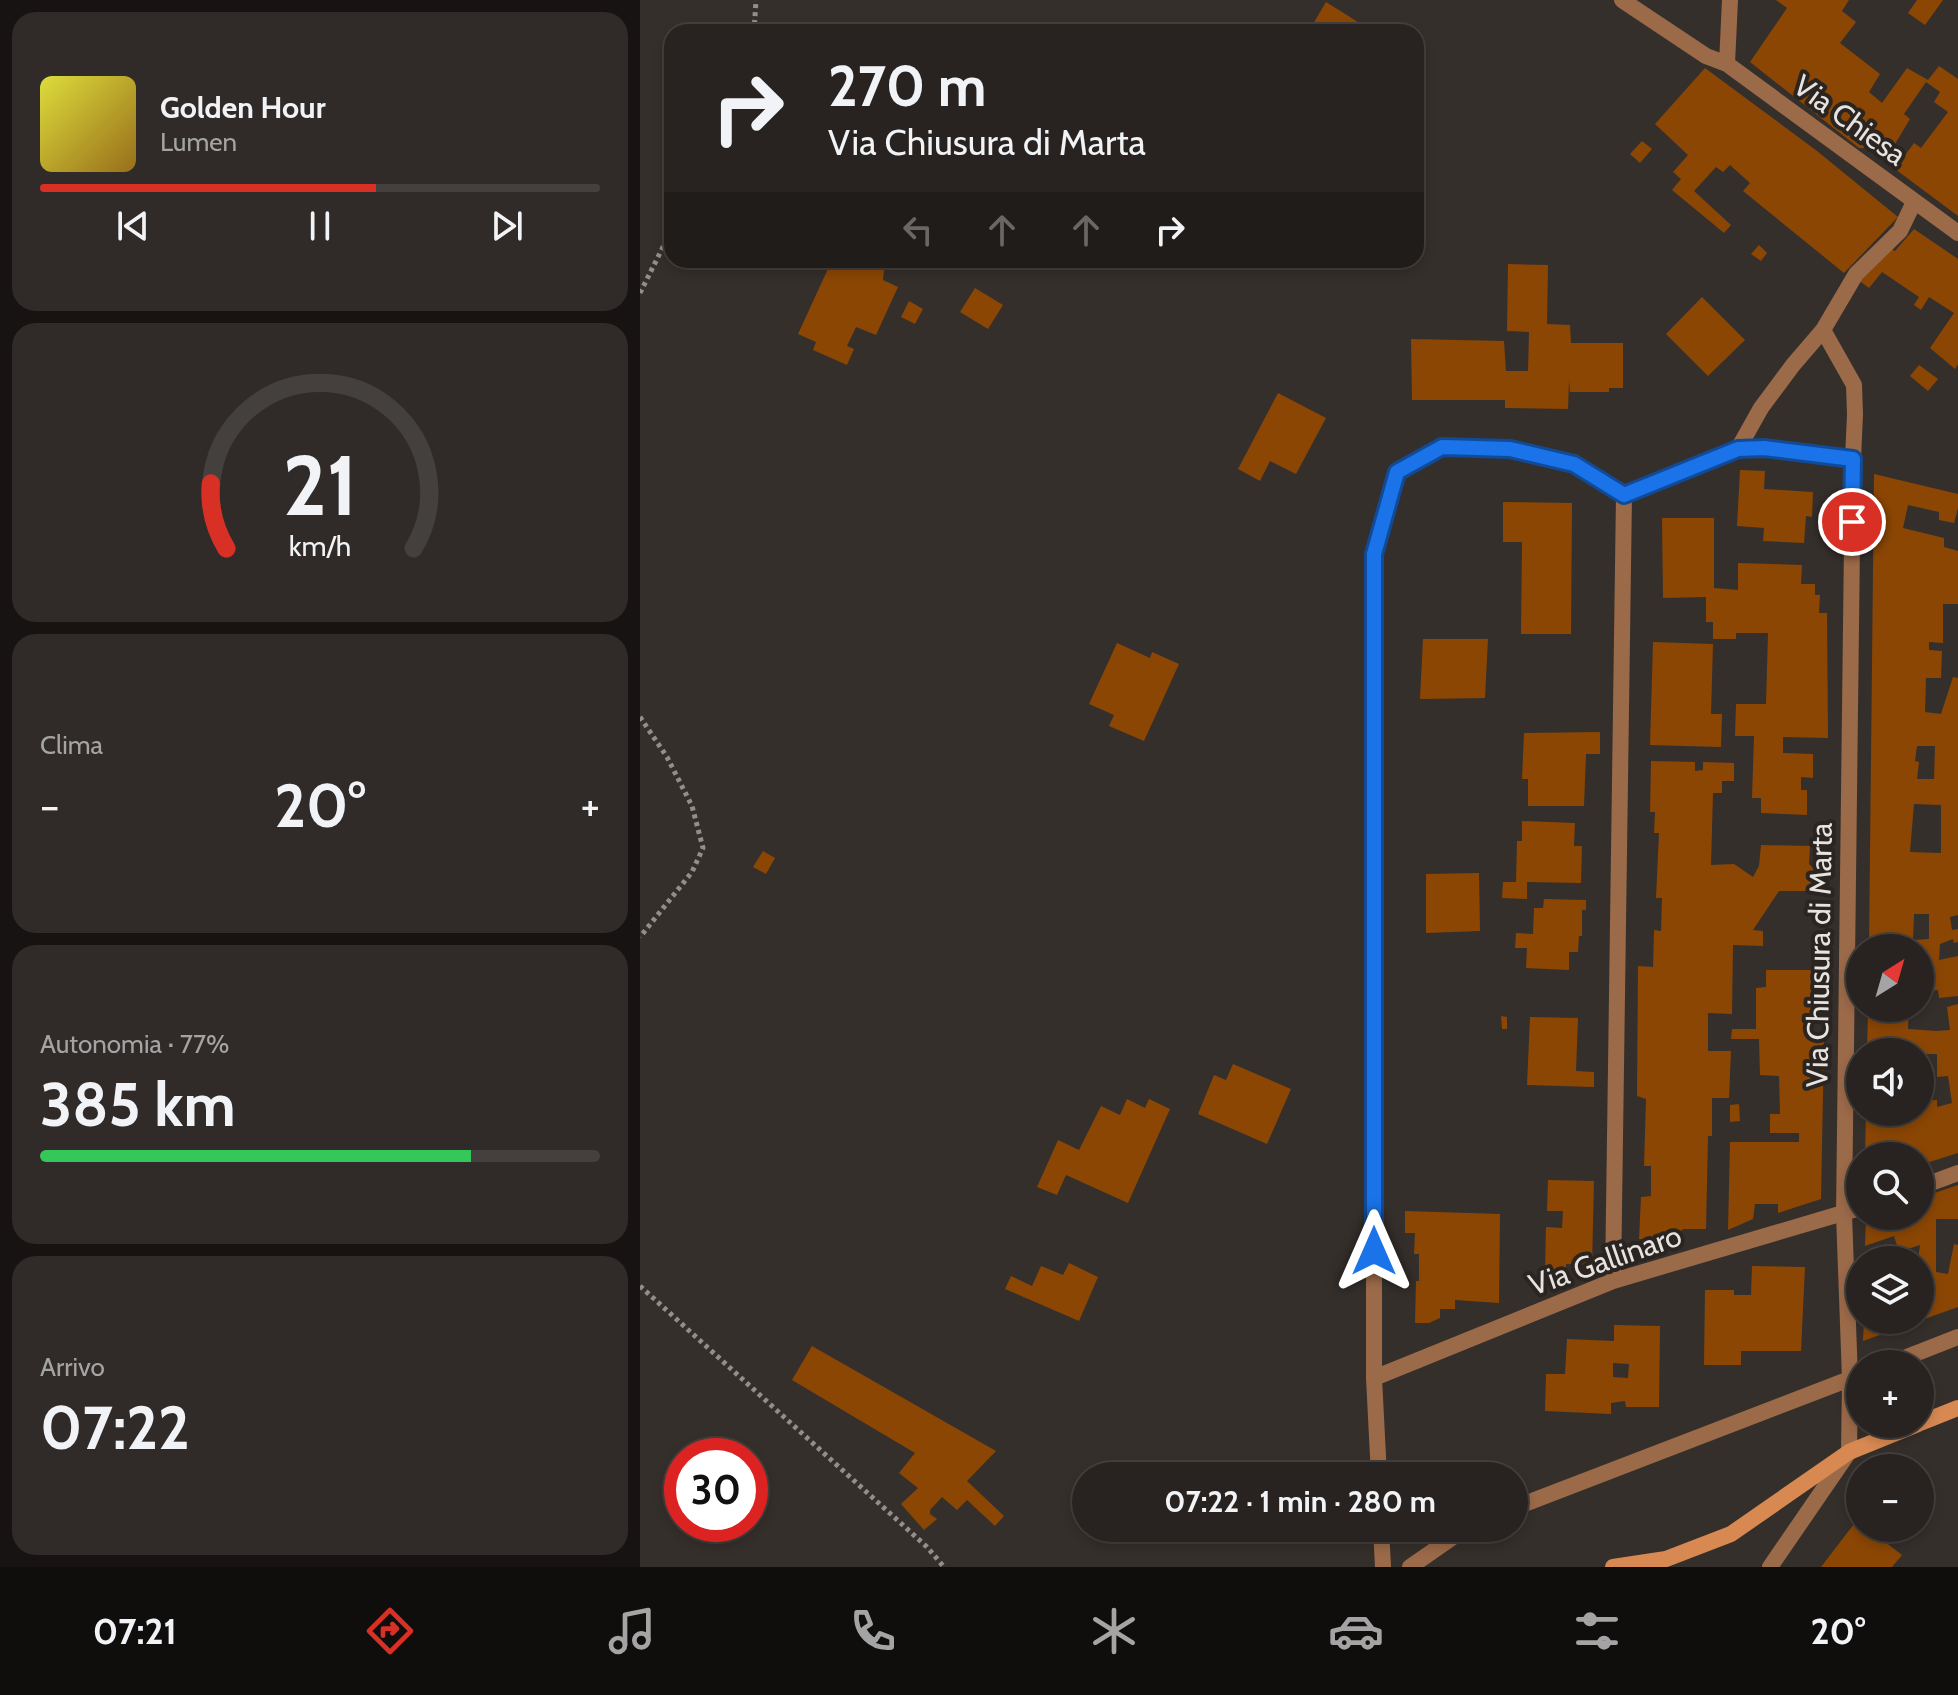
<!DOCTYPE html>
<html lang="it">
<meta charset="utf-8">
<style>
:root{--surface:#282320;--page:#302b29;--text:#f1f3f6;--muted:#a5a4a5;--line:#44403e;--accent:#d93025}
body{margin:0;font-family:Cabin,sans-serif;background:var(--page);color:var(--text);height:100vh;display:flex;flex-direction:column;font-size:30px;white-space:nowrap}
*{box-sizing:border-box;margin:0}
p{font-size:26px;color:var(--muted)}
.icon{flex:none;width:44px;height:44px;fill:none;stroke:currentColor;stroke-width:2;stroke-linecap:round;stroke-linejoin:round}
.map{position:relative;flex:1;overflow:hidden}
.sheet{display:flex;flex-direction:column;gap:12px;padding:12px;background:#161312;width:640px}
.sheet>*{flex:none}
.guide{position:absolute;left:24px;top:24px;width:760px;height:244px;border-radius:24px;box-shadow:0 4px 12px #0003,0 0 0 2px var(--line);background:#282320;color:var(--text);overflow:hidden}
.needle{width:52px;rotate:37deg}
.buttons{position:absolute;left:1206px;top:934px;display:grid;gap:16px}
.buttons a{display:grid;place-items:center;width:88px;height:88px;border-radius:50%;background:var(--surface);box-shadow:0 4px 12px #0003,0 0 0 2px var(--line);font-size:40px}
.speed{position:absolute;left:24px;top:1438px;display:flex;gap:16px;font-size:40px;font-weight:700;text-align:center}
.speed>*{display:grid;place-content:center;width:104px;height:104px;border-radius:50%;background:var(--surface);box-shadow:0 4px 12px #0003,0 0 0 2px var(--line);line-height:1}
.speed .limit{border:12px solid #d22;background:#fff;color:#111}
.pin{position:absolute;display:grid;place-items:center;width:68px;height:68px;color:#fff;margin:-34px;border:4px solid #fff;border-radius:50%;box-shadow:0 2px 8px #0007}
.me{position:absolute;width:88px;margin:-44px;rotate:0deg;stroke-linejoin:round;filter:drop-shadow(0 0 6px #0008)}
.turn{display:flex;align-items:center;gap:28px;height:168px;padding:0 32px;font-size:36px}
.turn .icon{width:104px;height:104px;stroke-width:2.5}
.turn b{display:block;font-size:56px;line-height:68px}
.lanes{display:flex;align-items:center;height:76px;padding:0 32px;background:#0003;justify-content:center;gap:40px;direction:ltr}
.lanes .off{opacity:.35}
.big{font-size:60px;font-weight:700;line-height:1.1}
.sheet .card{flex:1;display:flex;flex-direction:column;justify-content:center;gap:12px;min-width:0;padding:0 28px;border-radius:24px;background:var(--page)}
.sheet .dial{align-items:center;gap:0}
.dial svg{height:208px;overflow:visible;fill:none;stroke:var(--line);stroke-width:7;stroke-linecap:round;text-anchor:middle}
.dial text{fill:var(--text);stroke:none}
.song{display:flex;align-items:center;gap:24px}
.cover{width:96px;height:96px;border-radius:12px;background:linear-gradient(135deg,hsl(60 70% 55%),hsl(40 70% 35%))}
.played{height:8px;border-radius:4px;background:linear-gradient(90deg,var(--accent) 60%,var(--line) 60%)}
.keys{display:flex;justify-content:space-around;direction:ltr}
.heat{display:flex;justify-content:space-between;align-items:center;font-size:44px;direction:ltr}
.charge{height:12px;border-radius:6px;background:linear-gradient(90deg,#34c759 77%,var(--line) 0)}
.trip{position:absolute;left:432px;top:1462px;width:456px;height:80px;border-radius:40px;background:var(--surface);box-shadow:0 4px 12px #0003,0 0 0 2px var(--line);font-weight:700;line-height:80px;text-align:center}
.dock{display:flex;height:128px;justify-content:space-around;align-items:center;background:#100e0d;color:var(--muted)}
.dock .icon{width:56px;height:56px}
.dock .on{color:var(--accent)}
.dock b{font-size:36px;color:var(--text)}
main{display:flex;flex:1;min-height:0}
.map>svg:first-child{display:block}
</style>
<main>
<section class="sheet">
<div class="card">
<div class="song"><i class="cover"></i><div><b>Golden Hour</b><p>Lumen</p></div></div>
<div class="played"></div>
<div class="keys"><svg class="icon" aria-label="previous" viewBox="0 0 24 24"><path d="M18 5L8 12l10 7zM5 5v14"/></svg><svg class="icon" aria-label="pause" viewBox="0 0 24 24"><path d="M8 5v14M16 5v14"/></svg><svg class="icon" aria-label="next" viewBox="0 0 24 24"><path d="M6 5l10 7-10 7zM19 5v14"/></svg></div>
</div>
<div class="card dial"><svg viewBox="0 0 100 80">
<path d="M14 69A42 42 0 1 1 86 69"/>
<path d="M14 69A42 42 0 0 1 8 44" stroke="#d93025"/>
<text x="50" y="56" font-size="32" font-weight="700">21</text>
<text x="50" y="72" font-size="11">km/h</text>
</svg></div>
<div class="card"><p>Clima</p>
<div class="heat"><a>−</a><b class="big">20°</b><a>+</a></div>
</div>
<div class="card"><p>Autonomia · 77%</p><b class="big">385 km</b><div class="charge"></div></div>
<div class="card"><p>Arrivo</p><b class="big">07:22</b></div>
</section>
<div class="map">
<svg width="1318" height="1567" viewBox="0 0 1318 1567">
<rect width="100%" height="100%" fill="#352f2b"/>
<!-- building -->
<path fill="#8b4604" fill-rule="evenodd" d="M1136 0H1209L1202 11 1216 22 1200 43 1240 74 1229 92 1242 103 1267 68 1288 80 1299 66 1318 79V216L1255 169 1274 143 1281 148 1308 112 1294 102 1300 92 1286 82 1264 114 1270 119 1252 149 1219 148 1110 62 1147 8Z
M1277 0H1303L1285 25 1268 13Z
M686 2 734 32H672L670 29Z
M1065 68 1177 151 1258 217 1204 273 1103 191 1110 183 1090 165 1083 172 1076 167 1054 191 1091 225 1084 233 1032 190 1041 179 1033 172 1048 155 1015 124Z
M1002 141 1012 149 1000 163 990 154Z
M1274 229 1318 259V364L1315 369 1290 348 1314 313 1289 297 1281 310 1274 305 1279 297 1242 272 1229 288 1218 280 1251 249 1255 251Z
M1119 245 1127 253 1121 261 1111 254Z
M192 260H204L210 264 215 260H238L240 262 244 270 243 280 258 287 236 335 216 327 207 346 214 349 207 365 173 350 176 342 158 334Z
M868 264 908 265 907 324 930 325 931 343H983V388H969V392H930L929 381 928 409 865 408V400H772L771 339 864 341 866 371H888L889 332 867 331Z
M335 288 363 305 348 329 320 312Z
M1062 297 1105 340 1068 376 1026 334Z
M269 301 283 309 275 324 261 317Z
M1279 365 1298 379 1288 391 1270 376Z
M638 393 686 418 656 474 630 461 620 481 598 469Z
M1100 470 1125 471 1124 489 1173 492 1172 517 1166 516 1164 543 1123 541 1124 528 1097 526Z
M1234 474 1318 494V508L1314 523 1299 520V512L1268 505 1263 528 1304 538V547L1318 551V604H1303V643L1289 642V650L1302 651 1301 678H1286L1285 712 1301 714 1313 677 1318 678V915L1310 917 1312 930 1318 929V942L1314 943 1313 939 1300 944 1299 960 1318 956V996L1299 998 1298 990 1280 992V948H1229ZM1277 746H1295L1294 779H1277L1279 762 1275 761ZM1274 804 1301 805V853L1270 852ZM1274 914H1289V939L1273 940Z
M863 502 932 503 931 634H881L882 542H863Z
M1022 518H1074V588L1098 590V563L1162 565 1161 584H1175V595H1180L1179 613H1187L1188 738 1143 737V753L1173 754V778L1161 777V790H1167V815L1121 813V798H1112L1114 736H1095L1096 704H1126L1128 633H1096V639H1073V622H1066V597L1023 598Z
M783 639H848L845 698 780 699Z
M1013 642 1073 644 1071 714H1082L1081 747 1010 745Z
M477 643 510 658 512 652 539 664 504 741 469 726 474 715 449 704Z
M960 732V754H946L944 806H888V779H882L884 733Z
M1011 761 1055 762V771L1063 770V762L1094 763V781H1082V793H1073L1071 865 1094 864 1113 877 1119 866 1121 845 1170 846 1169 864 1179 874 1180 885 1172 891H1139L1113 930 1123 931V946L1093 945 1092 1014 1068 1013V1051H1091L1089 1098H1072V1136H1068L1066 1229H1043L1031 1240 999 1239 1001 1197 1011 1196V1166H1004L1006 1099 997 1096 998 966 1013 967 1014 930 1021 931 1022 898H1016L1019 833H1014L1015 812H1010Z
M882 821 935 823 934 846H942L941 883 887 882V899L862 898 863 882H876L877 841H882Z
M123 851 135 858 126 874 113 867Z
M839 873 840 931 786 933V874Z
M904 899 946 900V910H942V936H939L938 952H929V970L886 968 887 948H875L876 933 893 934 894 908H903Z
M1126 970H1172L1170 1038 1184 1039 1181 1199 1138 1213V1204H1115L1113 1219 1088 1230 1090 1142H1159V1133H1130V1114H1140L1139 1076 1120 1075 1119 1039H1091L1092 1029H1116V988L1126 987Z
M1318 1004V1153L1280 1165V1156H1225L1226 1112H1280V1101L1297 1100V1107L1312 1103 1308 1076 1297 1077V1054H1284L1283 1085H1280V1052H1227L1228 1008H1269L1268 1029 1297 1031 1310 1030 1307 1007Z
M861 1016 867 1017V1029H862Z
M890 1017 938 1018 936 1071 954 1072V1087L887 1085Z
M593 1064 651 1089 627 1144 558 1114 574 1075 586 1080Z
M487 1099 505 1108 509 1099 530 1109 488 1203 426 1175 417 1195 397 1187 418 1140 439 1150 461 1106 480 1115Z
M1099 1104 1100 1121 1090 1122V1105Z
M908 1180 954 1181 952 1265 926 1264V1270L905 1269 906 1227 922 1228 923 1211H907Z
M1318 1185V1219H1296V1272L1308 1274 1314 1244 1318 1245V1307L1223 1341 1224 1320H1280V1260H1278L1280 1245 1259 1252 1254 1236 1225 1246 1226 1217 1280 1216V1198Z
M765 1211 860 1214 859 1303 815 1300V1309H800V1318L789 1323H775L776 1281H779V1254H774L775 1233H765Z
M429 1263 458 1277 439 1321 365 1289 371 1276 392 1286 401 1266 423 1275Z
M1112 1266 1165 1267 1161 1351H1101V1365H1064L1065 1290H1094V1295H1111Z
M974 1325 1020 1326 1019 1407H986L985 1401 971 1403V1414L905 1411 906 1374H925L927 1339 974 1341ZM973 1363 989 1364 988 1378 973 1377Z
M172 1346 356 1451 327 1481 364 1516 355 1526 327 1500 317 1510 302 1497 290 1510V1514L297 1519 284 1530 261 1504 278 1488 259 1473 275 1453 152 1380Z
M1217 1520 1220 1523V1528H1227L1262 1555 1252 1567H1181Z"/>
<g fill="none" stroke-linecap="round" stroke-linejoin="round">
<!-- path -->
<path stroke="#938e8a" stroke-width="5" stroke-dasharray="4 4" stroke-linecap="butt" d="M114 32 116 0
M0 293 32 229
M0 717 27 757 52 806 63 848 52 872 0 937
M0 1286 287 1547 304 1567"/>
<!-- minor -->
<path stroke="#9b6a49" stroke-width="16" d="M982 0 1066 56 1087 64 1318 233
M1087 64 1090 0
M1183 330 1216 274 1260 231 1274 202
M1098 449 1121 408 1153 365 1183 330 1214 385 1215 414 1213 459 1204 1214 1210 1379 1209 1452 1130 1567
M984 495 1098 449 1124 448 1213 459
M1280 1187 1318 1173
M973 1281 984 495
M1249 1364 1318 1337
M734 1378 973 1281 1220 1208
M739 1476 734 1378V554L757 472 802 447 870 449 934 464 984 495
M874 1508 1220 1375
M741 1528 743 1567
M770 1567 826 1528"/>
<!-- secondary -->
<path stroke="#d88952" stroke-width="16" d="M1280 1423 1318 1408
M973 1567 1026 1559 1091 1534 1209 1452 1278 1424"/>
</g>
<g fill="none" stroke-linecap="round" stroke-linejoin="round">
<!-- route casing -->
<g stroke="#114b97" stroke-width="20">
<path id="route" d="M734 1251V554L757 472 802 447 870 449 934 464 984 495 1098 449 1124 448 1213 459 1212 522"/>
</g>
<!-- route -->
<use href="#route" stroke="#1a73e8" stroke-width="14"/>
</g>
<g text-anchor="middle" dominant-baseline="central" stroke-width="8" stroke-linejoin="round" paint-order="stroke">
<!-- street labels -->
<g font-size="30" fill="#e7e3e0" stroke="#2b2521">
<text transform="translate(1210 120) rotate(36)">Via Chiesa</text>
<text transform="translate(1179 955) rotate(-89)">Via Chiusura di Marta</text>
<text transform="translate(965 1260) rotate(-19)">Via Gallinaro</text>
</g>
</g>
</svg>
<div class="buttons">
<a><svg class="needle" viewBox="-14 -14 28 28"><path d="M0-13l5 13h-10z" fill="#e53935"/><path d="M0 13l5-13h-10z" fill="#a5a4a5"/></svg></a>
<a><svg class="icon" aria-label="sound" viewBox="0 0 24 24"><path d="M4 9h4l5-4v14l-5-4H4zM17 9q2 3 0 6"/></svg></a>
<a><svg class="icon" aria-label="search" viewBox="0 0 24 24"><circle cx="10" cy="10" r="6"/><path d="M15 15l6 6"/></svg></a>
<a><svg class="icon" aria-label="layers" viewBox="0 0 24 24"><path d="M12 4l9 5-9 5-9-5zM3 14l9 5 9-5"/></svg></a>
<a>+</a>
<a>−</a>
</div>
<div class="speed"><div class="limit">30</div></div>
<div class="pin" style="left:1212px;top:522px;background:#d93025"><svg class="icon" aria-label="arrive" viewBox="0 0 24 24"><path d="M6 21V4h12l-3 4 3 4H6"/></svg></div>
<svg class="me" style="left:734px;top:1251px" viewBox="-20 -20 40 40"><path d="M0-17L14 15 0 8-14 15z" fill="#1a73e8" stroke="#fff" stroke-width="4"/></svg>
<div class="trip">07:22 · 1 min · 280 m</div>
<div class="guide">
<div class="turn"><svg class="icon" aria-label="right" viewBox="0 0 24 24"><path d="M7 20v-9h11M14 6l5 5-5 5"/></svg><div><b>270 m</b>Via Chiusura di Marta</div></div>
<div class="lanes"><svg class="icon off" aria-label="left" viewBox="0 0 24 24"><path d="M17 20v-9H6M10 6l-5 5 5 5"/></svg><svg class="icon off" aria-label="ahead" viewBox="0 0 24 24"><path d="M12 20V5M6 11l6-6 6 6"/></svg><svg class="icon off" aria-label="ahead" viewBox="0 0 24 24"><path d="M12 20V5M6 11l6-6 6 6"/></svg><svg class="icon" aria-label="right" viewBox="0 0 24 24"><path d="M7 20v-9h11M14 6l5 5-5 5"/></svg></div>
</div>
</div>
</main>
<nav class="dock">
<b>07:21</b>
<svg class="icon on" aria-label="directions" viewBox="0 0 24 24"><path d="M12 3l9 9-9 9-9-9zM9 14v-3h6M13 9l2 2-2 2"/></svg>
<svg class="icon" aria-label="music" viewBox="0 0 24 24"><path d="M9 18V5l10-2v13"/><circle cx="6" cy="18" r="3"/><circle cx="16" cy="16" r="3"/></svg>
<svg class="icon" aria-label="phone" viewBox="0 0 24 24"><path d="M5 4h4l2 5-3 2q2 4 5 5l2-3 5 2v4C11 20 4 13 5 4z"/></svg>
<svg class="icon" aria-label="climate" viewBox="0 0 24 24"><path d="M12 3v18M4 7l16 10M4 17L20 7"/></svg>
<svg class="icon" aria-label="car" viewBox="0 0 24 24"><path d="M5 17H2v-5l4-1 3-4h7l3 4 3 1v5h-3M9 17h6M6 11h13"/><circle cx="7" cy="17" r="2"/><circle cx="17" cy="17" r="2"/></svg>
<svg class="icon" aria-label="filters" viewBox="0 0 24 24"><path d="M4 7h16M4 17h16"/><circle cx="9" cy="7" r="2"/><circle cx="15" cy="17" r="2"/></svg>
<b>20°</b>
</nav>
